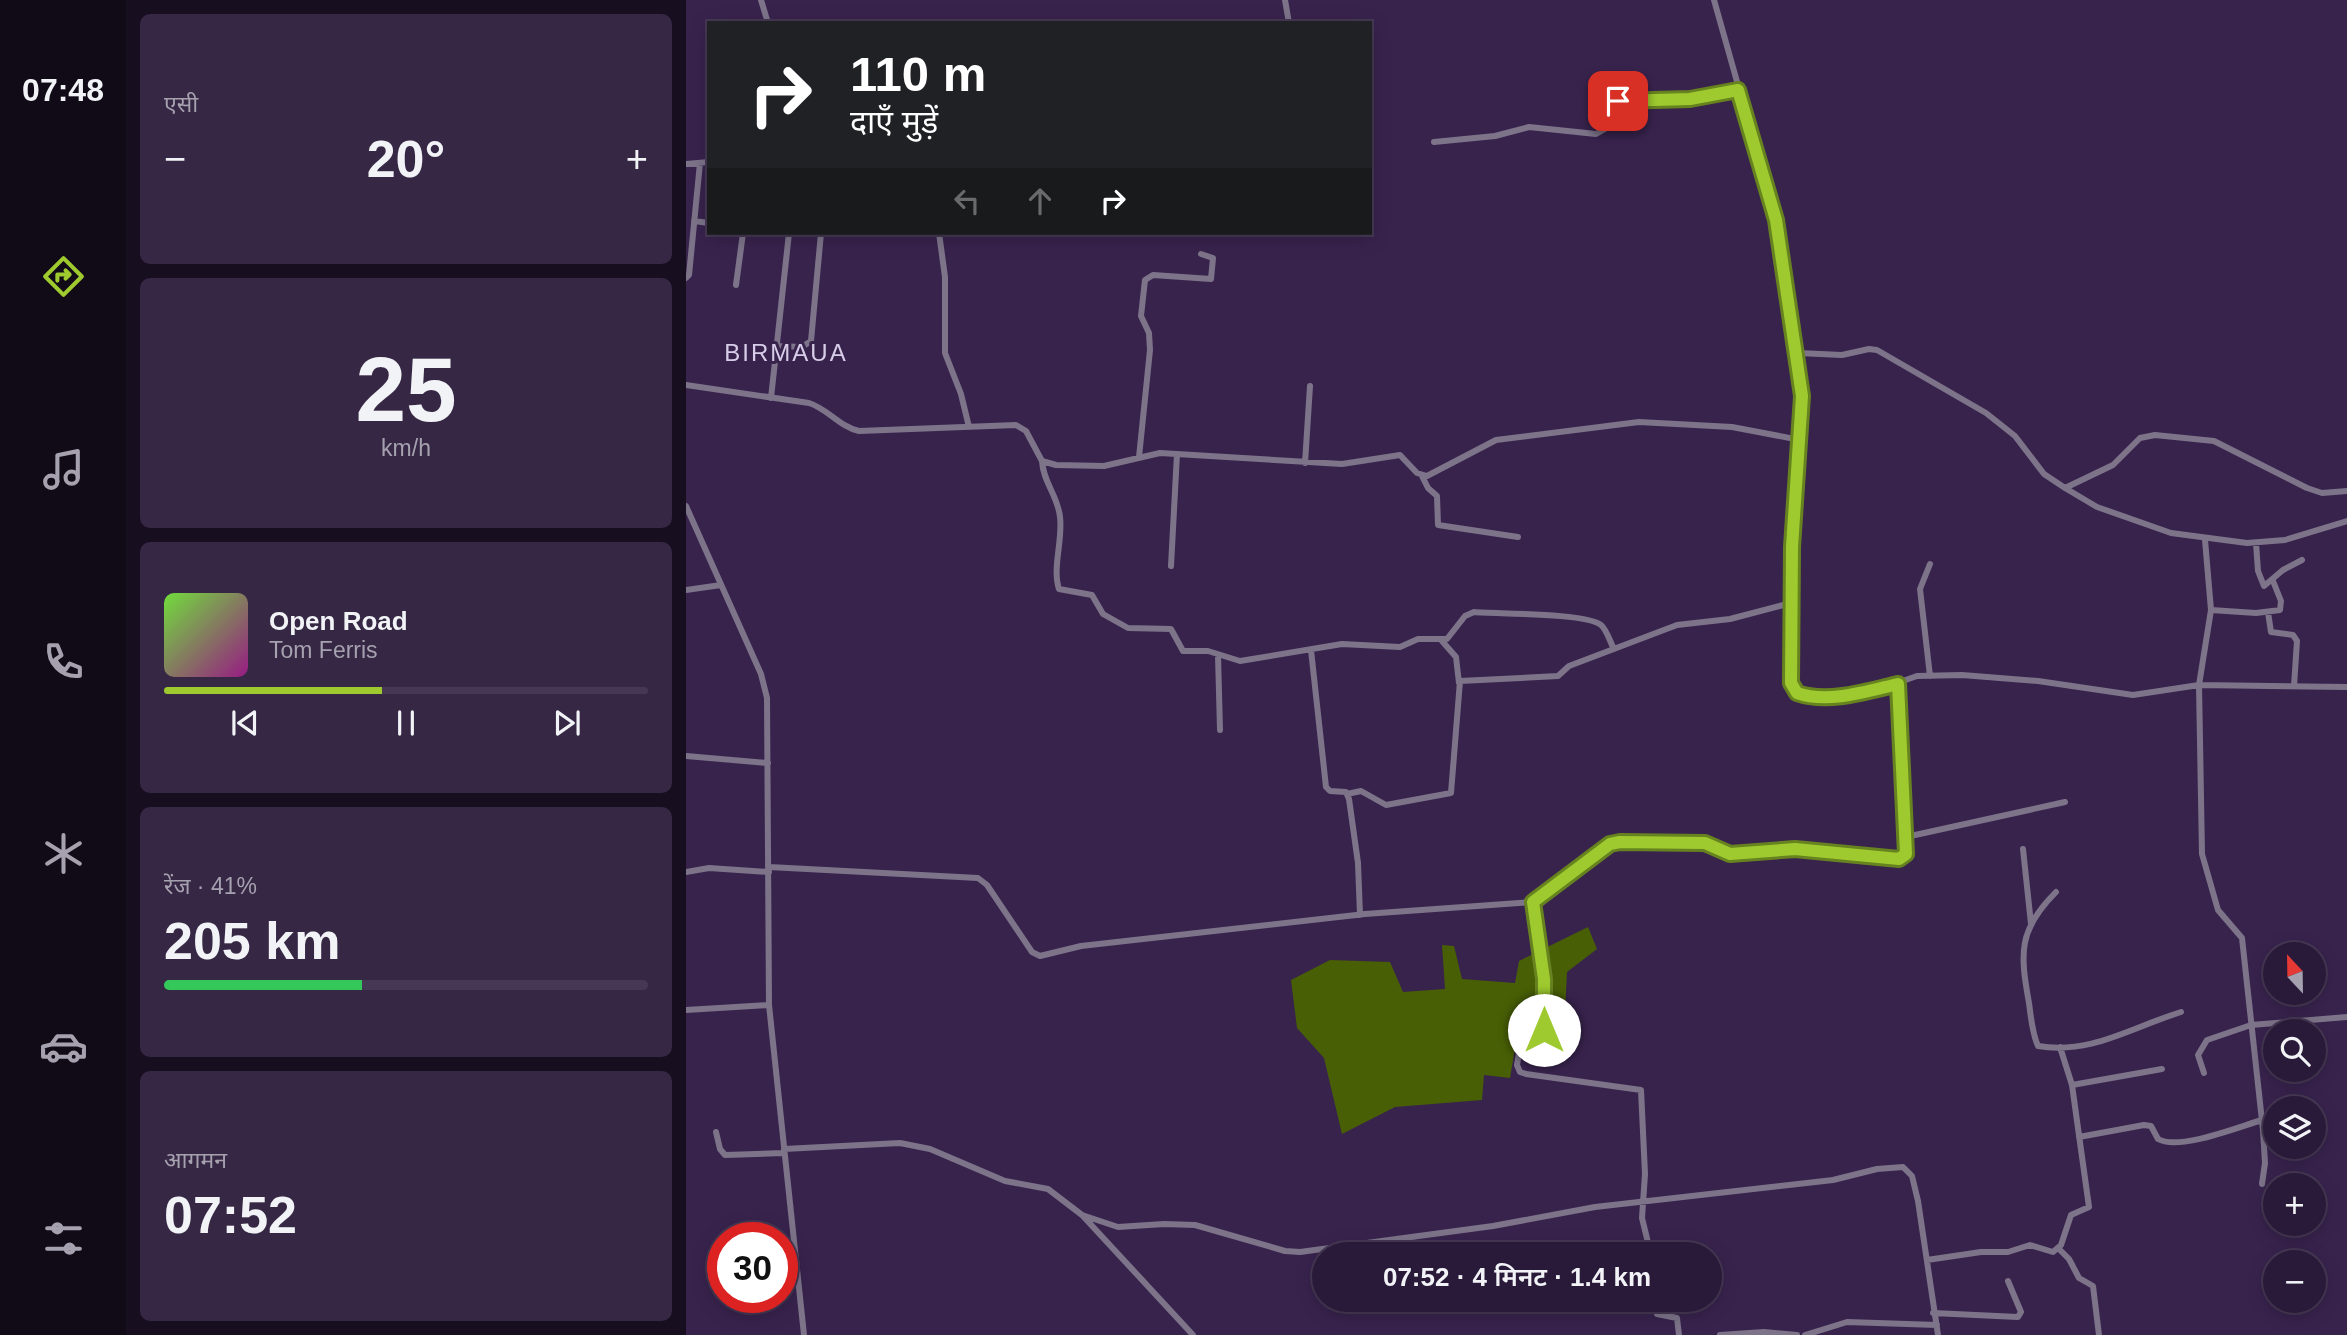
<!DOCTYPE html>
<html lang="hi">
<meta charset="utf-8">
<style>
:root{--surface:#2a1a3a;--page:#362745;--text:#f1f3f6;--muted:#a5a1af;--line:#463854;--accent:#9eca2f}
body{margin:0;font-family:Helvetica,"Noto Sans Devanagari",sans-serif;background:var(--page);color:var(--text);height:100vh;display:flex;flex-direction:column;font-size:26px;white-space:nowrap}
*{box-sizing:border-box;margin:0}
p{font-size:23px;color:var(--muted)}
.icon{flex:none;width:38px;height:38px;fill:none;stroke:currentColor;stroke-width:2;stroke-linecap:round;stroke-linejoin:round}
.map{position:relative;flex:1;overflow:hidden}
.panel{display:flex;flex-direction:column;gap:14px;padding:14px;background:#170e20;width:560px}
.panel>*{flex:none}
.hud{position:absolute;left:21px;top:21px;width:665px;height:214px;border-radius:0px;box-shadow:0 4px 18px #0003,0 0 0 2px var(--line);background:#202124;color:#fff;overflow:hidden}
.needle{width:46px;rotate:338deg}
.tools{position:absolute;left:1577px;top:942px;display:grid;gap:14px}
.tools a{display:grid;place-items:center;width:63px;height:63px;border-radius:50%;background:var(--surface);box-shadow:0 4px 18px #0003,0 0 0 2px var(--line);font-size:35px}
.speed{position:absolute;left:21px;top:1222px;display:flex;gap:14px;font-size:35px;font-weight:700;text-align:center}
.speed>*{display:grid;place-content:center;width:91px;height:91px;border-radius:50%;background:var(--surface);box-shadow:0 4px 18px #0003,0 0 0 2px var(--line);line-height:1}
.speed .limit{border:10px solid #d22;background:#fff;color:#111}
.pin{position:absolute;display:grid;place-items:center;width:60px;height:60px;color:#fff;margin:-30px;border-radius:14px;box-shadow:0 4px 10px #0006}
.me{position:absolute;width:77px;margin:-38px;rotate:0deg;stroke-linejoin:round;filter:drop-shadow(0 0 5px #0008)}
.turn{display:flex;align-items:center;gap:24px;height:147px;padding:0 28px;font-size:32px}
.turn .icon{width:91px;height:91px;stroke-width:2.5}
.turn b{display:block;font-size:49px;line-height:60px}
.lanes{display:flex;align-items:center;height:66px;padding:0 28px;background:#0003;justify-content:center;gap:35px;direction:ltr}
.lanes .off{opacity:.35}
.big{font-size:52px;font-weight:600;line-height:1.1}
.panel .widget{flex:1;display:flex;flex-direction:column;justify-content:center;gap:10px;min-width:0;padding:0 24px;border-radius:10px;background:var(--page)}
.panel .dial{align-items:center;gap:0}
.dial b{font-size:91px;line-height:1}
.song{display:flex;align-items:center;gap:21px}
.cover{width:84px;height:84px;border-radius:10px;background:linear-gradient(135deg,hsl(100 70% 55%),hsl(310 70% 35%))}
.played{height:7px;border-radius:4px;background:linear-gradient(90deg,var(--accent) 45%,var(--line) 45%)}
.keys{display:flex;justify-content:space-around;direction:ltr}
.heat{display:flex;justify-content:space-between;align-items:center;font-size:38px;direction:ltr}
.charge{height:10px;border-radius:5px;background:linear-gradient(90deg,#34c759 41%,var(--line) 0)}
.trip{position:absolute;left:626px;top:1242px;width:410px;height:70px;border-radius:35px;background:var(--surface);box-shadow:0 4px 18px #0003,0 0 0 2px var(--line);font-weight:600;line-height:70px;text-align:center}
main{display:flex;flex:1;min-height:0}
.dock{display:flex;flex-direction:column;width:126px;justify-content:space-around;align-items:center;background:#110a17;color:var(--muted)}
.dock .icon{width:49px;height:49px}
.dock .active{color:var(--accent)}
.dock b{font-size:32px;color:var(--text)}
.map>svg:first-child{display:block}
</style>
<main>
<nav class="dock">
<b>07:48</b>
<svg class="icon active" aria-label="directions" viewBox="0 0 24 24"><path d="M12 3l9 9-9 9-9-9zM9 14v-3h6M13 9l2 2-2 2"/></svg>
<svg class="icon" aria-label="music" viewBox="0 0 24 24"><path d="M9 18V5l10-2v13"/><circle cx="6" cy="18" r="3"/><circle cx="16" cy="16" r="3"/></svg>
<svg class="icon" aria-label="phone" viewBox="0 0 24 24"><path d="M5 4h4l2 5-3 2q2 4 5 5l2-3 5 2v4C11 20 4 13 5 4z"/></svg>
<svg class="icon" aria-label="climate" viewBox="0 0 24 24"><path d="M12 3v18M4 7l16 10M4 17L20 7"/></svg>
<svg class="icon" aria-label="car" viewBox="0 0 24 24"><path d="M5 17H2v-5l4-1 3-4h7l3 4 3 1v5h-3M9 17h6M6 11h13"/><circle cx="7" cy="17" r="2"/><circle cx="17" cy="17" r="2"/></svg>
<svg class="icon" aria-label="filters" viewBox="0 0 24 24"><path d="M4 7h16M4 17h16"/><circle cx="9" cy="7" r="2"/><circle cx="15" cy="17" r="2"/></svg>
</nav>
<section class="panel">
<div class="widget"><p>एसी</p>
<div class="heat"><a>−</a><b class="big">20°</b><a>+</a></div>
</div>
<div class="widget dial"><b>25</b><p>km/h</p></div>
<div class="widget">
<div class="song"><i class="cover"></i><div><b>Open Road</b><p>Tom Ferris</p></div></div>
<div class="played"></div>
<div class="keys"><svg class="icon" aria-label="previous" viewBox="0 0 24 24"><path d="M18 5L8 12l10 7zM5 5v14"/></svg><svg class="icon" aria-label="pause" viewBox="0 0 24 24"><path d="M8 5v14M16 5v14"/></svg><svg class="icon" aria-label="next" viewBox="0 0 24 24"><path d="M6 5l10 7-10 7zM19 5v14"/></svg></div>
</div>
<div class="widget"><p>रेंज · 41%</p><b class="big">205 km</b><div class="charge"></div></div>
<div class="widget"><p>आगमन</p><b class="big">07:52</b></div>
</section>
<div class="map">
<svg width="1661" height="1335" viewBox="0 0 1661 1335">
<rect width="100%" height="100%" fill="#38234d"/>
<!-- forest -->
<path fill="#485f05" d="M902 927 911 949 881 972 878 1033 831 1037 824 1078 798 1075 796 1100 709 1107 656 1134 638 1058 611 1028 605 980 644 960 704 962 717 992 759 989 756 945 768 946 776 979 829 983 833 961Z"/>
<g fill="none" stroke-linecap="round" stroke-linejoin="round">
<!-- street -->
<path stroke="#7d748a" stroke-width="6" d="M75 0 82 23
M599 0 603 23
M1028 0 1090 220 1112 353 1116 396 1106 546 1105 683 1111 693C1142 704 1182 691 1212 684
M748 142 809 136 843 127 910 134 919 129 926 106 935 100H989L1052 90
M0 164 23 162
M8 221 23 223
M253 233 259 277V353L275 394 283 427
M0 278 3 275 14 163
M50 285 57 233
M91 346 116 347 125 341 135 233
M1112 353 1156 355 1183 349 1191 350 1300 413 1329 436 1358 474 1379 488 1411 507 1485 533 1561 543 1599 540 1661 521
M0 385 123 403C142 409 154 427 173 431L330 425 340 431 356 461 370 465 418 466 474 453 656 464 714 455 731 473 741 476 810 440 953 422 1046 427 1114 440
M85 398 103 233
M453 457 464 350 463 333 455 316 459 280 467 275 525 279 527 258 515 254
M356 461C357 482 372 496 374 517 377 540 366 568 373 589L406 595 417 614 442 628 485 629 497 651H522L554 661 656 644 714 647 732 639H761L779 616 788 612C812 614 901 613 915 625 921 630 924 642 928 649
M619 463 624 386
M736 476 742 488 751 496 752 525 832 537
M1379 488 1427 465 1454 438 1469 435 1528 441 1621 488 1636 493 1661 491
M0 506 75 674 81 698 83 1005 118 1335
M1519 540 1525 610
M1570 543 1572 571 1578 586 1597 570 1616 560
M1244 564 1234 589 1244 676
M485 566 491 454
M0 590 35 585
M1582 612 1585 632 1607 635 1611 641 1608 686
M756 641 770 657 773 683
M625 650 640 787 644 791 660 792 663 799 672 863 674 915
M532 655 534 730
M0 756 82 763
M661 794 675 791 700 805 765 793 774 681 872 676 883 666 991 625 1044 619 1105 603
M1220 837 1379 802
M1337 849 1345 924
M83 867 292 878 301 885 346 952 354 956 395 946 679 914 847 902 924 844 934 842 1019 843 1044 854 1109 849 1216 859 1220 854V837L1211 688 1214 682 1231 676 1276 675 1352 681 1447 695 1513 685 1661 687
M0 872 23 868 83 872
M1370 892C1332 930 1334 953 1343 1003 1345 1017 1346 1033 1352 1046 1405 1055 1446 1027 1495 1012
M847 902 858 979V1030L857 1037 834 1047 831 1065 834 1072 840 1074 955 1090 959 1174 956 1218 965 1255
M0 1010 83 1005
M1518 1073 1512 1055 1521 1040 1565 1025 1661 1017
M1386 1085 1476 1069
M30 1132 34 1149 39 1155 97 1153
M1393 1137 1458 1125 1465 1126 1472 1139C1493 1151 1552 1127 1576 1120
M98 1149 214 1143 244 1149 319 1181 362 1189 396 1215 507 1335
M1576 1184 1579 1163 1577 1130 1556 938 1532 910 1516 854 1513 685 1525 610 1570 613 1594 610 1595 601 1587 581
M396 1215 432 1227 478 1224 509 1225 599 1251 614 1252 807 1226 909 1207 1147 1180 1191 1169 1217 1167 1226 1176 1232 1201 1252 1335
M1373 1249 1383 1259 1393 1278 1407 1286 1413 1335
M1241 1260 1295 1252H1322L1344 1245 1367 1252 1375 1245 1385 1215 1403 1207 1386 1085 1374 1047
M969 1300 971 1314 991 1318 993 1335
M1247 1313 1332 1317 1335 1312 1322 1281
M1034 1335 1078 1332 1111 1335
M1119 1335 1161 1322 1251 1325"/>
</g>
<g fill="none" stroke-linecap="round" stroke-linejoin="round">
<!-- route casing -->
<g stroke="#67831f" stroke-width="18">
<path id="route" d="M858 1030V979L847 902 924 844 934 842 1019 843 1044 854 1109 849 1213 859 1220 854 1212 684C1182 691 1142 704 1111 693L1105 683 1106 547 1116 396 1090 220 1052 90 1004 99 932 101"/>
</g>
<!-- route -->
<use href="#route" stroke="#9eca2f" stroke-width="12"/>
</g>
<g text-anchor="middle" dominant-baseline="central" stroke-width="6" stroke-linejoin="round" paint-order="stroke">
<!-- quarter labels -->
<g font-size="24" letter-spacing="2" fill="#d8cde8" stroke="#38234d">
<text x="100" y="352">BIRMAUA</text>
</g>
</g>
</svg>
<div class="tools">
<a><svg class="needle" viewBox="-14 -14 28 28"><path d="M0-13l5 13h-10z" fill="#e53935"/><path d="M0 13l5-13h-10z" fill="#a5a1af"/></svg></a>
<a><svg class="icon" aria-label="search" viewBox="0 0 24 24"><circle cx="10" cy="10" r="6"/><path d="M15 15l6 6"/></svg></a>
<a><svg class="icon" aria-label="layers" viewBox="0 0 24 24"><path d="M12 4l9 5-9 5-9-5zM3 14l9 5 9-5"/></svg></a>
<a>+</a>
<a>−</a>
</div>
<div class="speed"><div class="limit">30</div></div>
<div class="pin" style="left:932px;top:101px;background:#d93025"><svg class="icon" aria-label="arrive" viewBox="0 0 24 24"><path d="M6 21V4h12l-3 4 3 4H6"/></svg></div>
<svg class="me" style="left:858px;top:1030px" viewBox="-20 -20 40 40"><circle r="19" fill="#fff"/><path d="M0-13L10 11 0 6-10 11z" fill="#9eca2f"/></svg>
<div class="trip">07:52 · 4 मिनट · 1.4 km</div>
<div class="hud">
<div class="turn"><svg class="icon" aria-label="right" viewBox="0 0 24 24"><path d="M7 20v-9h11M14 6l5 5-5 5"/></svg><div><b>110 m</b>दाएँ मुड़ें</div></div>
<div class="lanes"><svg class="icon off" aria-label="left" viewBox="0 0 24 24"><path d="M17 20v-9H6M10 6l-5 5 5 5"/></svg><svg class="icon off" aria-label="ahead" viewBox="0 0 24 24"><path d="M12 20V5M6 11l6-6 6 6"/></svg><svg class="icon" aria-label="right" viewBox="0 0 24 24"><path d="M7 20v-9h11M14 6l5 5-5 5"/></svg></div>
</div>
</div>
</main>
